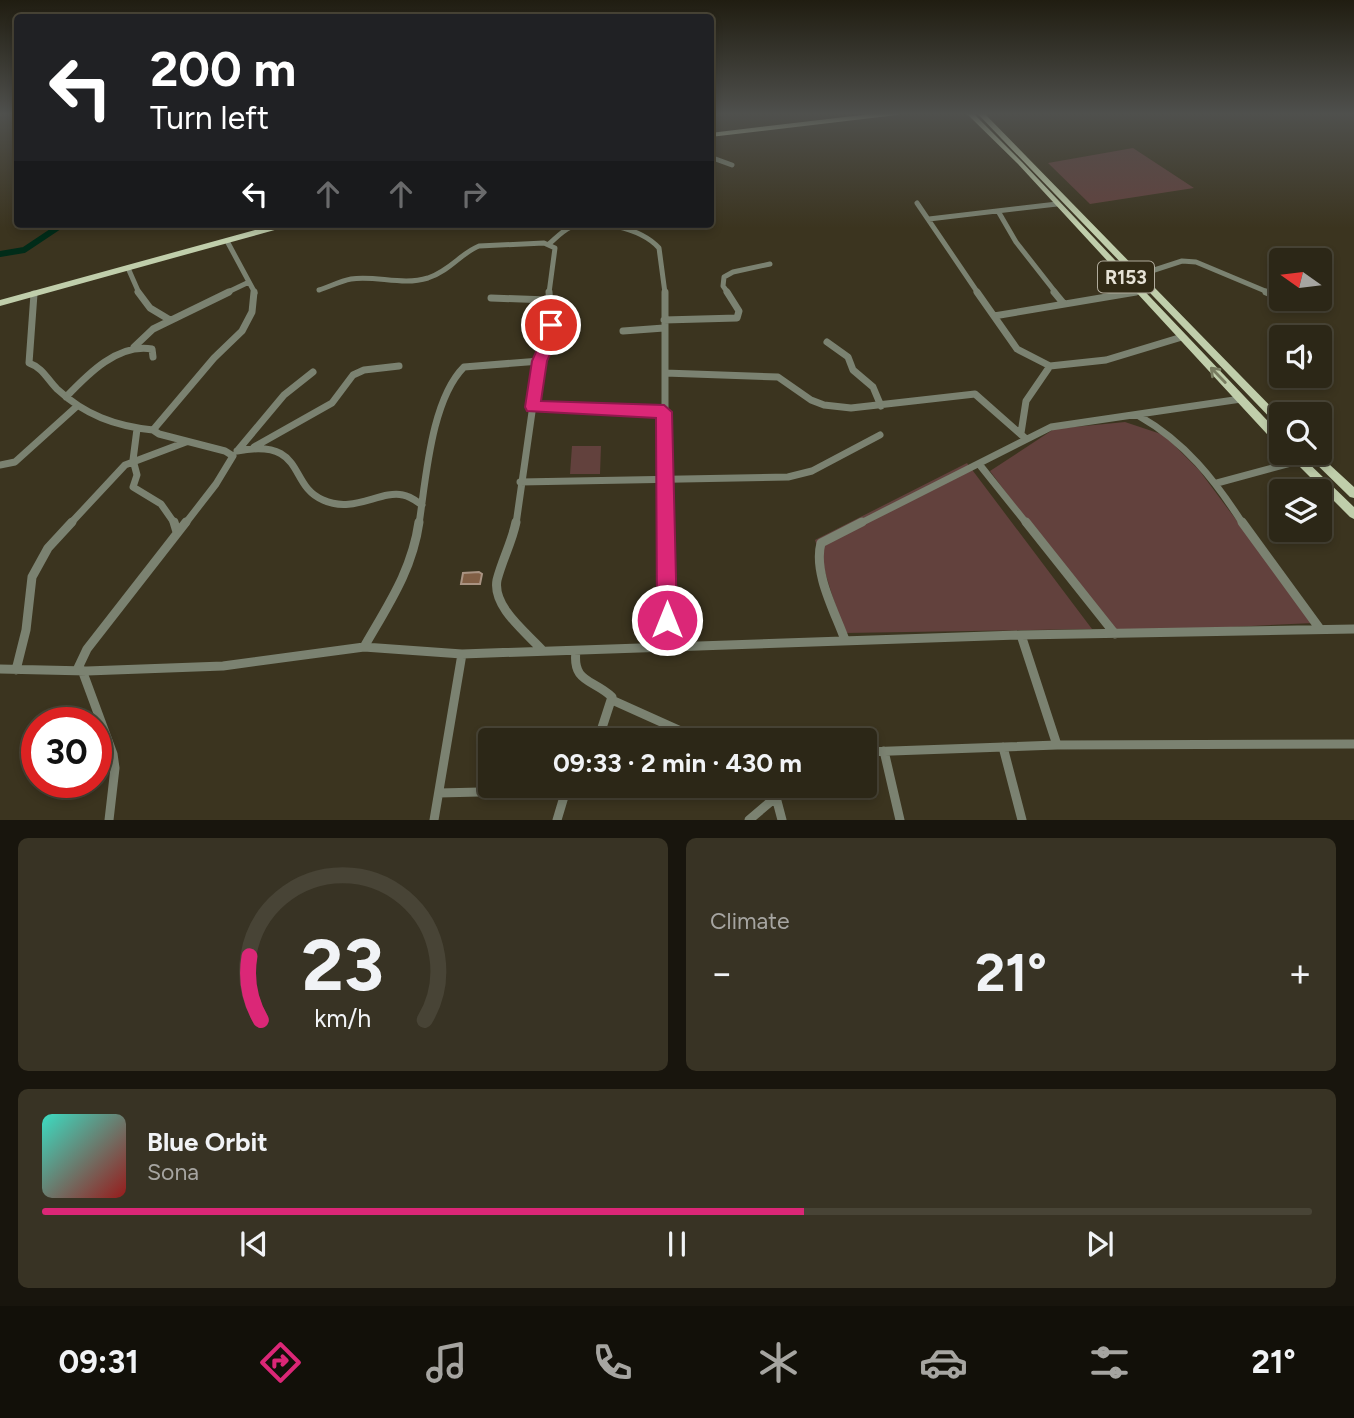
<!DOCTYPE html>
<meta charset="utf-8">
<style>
:root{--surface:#2c2717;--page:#383324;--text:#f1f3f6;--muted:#a6a5a1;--line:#484436;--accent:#db2777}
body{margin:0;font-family:Figtree,sans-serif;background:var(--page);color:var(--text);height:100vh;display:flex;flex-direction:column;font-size:26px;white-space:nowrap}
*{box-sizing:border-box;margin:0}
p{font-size:23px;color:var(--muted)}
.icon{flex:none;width:38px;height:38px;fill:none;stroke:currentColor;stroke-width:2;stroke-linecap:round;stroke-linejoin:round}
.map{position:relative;height:820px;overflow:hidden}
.details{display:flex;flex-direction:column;gap:18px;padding:18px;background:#18150d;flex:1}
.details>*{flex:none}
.banner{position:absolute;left:14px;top:14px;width:700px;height:214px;border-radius:7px;box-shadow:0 4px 10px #0003,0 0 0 2px var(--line);background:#202124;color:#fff;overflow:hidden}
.needle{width:46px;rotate:284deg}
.buttons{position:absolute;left:1269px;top:248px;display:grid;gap:14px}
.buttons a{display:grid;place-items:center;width:63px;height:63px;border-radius:7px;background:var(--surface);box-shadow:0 4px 10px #0003,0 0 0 2px var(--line);font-size:35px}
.speed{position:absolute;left:21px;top:707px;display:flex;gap:14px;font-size:35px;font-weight:700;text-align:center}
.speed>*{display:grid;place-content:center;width:91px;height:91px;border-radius:50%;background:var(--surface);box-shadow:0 4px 10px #0003,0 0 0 2px var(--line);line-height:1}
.speed .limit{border:10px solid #d22;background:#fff;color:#111}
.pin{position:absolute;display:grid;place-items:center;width:60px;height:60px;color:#fff;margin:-30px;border:4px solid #fff;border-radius:50%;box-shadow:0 2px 7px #0007}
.me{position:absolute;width:77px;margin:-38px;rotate:0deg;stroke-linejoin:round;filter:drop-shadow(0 0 5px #0008)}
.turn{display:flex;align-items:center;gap:24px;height:147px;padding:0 21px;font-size:32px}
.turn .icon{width:91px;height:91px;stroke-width:2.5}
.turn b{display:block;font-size:49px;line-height:60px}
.lanes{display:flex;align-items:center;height:66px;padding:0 21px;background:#0003;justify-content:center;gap:35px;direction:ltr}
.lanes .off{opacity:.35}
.big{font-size:52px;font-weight:700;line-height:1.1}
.details .widget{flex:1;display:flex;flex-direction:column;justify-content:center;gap:10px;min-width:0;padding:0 24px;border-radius:10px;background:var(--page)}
.details .dial{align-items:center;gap:0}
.dial svg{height:182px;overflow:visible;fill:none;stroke:var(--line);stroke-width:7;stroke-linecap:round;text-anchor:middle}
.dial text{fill:var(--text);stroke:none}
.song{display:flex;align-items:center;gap:21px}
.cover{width:84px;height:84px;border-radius:10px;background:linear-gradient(135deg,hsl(170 70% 55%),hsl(0 70% 35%))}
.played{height:7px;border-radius:4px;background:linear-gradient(90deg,var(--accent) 60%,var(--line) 60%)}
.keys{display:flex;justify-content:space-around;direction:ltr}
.heat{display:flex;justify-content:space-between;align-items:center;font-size:38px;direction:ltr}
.details .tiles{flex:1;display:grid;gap:18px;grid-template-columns:1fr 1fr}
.widget:last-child{grid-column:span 2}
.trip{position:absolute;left:478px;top:728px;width:399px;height:70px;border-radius:7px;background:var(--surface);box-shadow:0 4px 10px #0003,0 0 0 2px var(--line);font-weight:700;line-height:70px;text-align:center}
.dock{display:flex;height:112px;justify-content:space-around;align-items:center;background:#121009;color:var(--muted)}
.dock .icon{width:49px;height:49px}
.dock .active{color:var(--accent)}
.dock b{font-size:32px;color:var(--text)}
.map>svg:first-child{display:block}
</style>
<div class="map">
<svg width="1354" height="820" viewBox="0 0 1354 820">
<rect width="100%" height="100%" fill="#3b341f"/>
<!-- green -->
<path fill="#62413d" d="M1133 148 1194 188 1090 204 1048 163Z
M1125 422 1164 435 1199 470 1313 623 1110 633 990 471 1054 429Z
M572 446H601L600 474H570Z
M967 463 1092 629 844 633 815 540Z"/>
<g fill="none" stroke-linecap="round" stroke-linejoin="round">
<!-- canal -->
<path stroke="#012c19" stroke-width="6" d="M0 254 24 250 63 224"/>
</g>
<!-- building -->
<path fill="#815f45" stroke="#a99382" stroke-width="2" d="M479 572 482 574 480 584H461L463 573Z"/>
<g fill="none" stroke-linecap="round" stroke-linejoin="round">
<!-- minor-far2 -->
<path stroke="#7b8271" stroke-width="5" d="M710 157 732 165
M917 203 978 293
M998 211 1016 242 1056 293
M929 219 1057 204
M227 241 255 293
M549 244C556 238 562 231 571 227 596 218 641 228 659 248L665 293
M128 268 139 293
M1139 275 1182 261 1196 262 1270 293
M319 290C329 287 340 281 351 279 376 275 402 286 428 278 451 270 461 253 479 246L544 243 555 248 549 293
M226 293 249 282
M728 293 723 286 724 277 733 272 770 264
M1126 293 1140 291"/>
<!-- minor-far1 -->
<path stroke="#7b8271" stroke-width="7" d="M138 292 150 308 170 320
M665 292V524
M977 292 1017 349 1050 366
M1054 292 1064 304
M1266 292 1281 298
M34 294 29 363C43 368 47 379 57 389 85 415 115 426 153 430
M491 298 548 300
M994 316 1136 292
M664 320 737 318 739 311 727 292
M623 331 664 328
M827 342 848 357 853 370 873 387 881 406
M134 347 153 329 229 292
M665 373 778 377 811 400 824 405 851 408 975 394 1025 438
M66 397C88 374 118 343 152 349L153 357
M533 407 664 412
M1139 416C1185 442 1215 480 1243 524
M137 429 133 460 137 475 133 487 161 504 175 524
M1021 433 1026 401 1050 366 1106 360 1182 337
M254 447 332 403 353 375 364 370 399 366
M238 450 284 395 313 372
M237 451C307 438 287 485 323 500 353 514 380 490 403 495 410 496 416 501 422 505
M979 464 1027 524
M0 465 15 462 76 407
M520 482 788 477 812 471 880 435
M1217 483 1298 461
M70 524 125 465 186 442
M185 524 216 484 233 456 225 451 159 434 153 430 214 358 242 331 252 312 254 292
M419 524C426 479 431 400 464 367L540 361
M516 524 538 370 552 332 549 292
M859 524 1051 427 1241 399"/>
<!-- minor -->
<path stroke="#7b8271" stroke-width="9" d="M174 522 177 532
M516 522C512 542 502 560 497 580 492 607 527 633 543 651
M665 522 667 647
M1026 522 1115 634
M1242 522 1320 629
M1021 635 1057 745
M845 640C835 612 813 573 821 543L862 522
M364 647C388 605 412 571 419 522
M576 651C572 683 593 679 612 697L598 740
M78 668 87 649 186 522
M0 669 87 671 223 666 364 647 462 654 1021 635 1354 629
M16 670 26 630 32 577 48 548 72 522
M82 670 113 754 115 768 109 820
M612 700 701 740
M1003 747 1022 820
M884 751 900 820
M864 752 1057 745 1354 744
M773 786 782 820
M439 793 723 786
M434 820 462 654
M557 820 566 790
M749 820 776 797"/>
<!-- major -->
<path fill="#c0ceab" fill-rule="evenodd" d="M879 113H900L897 115 710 137V133Z
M966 113H973L1022 162 1281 435V446L1277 445 1018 164Z
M977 113H984L1281 417V427L1278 426Z
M277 224H290L289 226 0 306V300Z
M1286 453H1298L1354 507V519L1350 517Z
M1305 453H1317L1354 487V498L1350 497Z"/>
</g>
<!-- one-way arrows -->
<defs><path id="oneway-shaft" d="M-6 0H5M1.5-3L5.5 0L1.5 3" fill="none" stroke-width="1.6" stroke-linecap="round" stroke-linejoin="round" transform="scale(1.75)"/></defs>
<use stroke="#787c60" href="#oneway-shaft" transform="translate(1218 375) rotate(-134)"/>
<!-- sky -->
<linearGradient id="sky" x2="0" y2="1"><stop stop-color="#201d11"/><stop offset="0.5" stop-color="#4f504d"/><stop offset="1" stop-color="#4f504d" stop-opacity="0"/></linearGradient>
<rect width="1354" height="228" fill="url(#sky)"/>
<!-- route -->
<path fill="#db2777" stroke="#8e194d" stroke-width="2" d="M551 320 558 325V336L547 361 541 401 664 405 672 412 677 620 674 627 667 629 660 627 657 620 656 418 527 411 525 407 532 361 543 336 544 325Z"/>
<g text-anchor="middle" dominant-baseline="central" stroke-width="7" stroke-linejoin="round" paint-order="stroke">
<!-- shield labels -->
<rect fill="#312a15" stroke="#b0ab9c" stroke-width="2" x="1098" y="261.5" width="56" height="31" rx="5"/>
<g font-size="19" font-weight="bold" fill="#e6e2d6">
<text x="1126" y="277">R153</text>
</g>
</g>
</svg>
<div class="buttons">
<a><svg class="needle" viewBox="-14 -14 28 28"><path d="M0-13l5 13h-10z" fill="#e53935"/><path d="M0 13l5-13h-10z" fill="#a6a5a1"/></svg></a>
<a><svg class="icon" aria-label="sound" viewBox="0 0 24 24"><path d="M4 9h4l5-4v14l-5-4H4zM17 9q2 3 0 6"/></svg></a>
<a><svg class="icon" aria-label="search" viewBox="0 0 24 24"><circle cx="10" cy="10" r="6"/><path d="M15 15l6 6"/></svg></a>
<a><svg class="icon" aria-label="layers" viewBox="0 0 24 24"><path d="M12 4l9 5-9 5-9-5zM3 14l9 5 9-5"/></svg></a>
</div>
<div class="speed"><div class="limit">30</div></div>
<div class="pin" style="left:551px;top:325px;background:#d93025"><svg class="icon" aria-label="arrive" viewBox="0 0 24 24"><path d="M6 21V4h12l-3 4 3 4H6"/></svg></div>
<svg class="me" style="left:667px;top:620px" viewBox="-20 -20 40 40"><circle r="17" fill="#db2777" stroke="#fff" stroke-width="3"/><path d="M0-11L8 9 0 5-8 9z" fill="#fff"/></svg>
<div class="trip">09:33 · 2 min · 430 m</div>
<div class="banner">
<div class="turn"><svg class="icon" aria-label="left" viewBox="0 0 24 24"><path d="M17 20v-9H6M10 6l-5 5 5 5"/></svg><div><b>200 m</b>Turn left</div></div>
<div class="lanes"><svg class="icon" aria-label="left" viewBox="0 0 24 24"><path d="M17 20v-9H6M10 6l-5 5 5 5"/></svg><svg class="icon off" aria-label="ahead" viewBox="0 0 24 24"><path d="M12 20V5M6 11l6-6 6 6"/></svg><svg class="icon off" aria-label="ahead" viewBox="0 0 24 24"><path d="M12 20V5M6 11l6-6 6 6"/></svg><svg class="icon off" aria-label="right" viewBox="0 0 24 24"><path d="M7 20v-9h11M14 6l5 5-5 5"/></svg></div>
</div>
</div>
<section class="details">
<div class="tiles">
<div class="widget dial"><svg viewBox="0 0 100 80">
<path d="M14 69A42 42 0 1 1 86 69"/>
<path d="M14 69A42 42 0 0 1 9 41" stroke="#db2777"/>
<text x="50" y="56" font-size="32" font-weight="700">23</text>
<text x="50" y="72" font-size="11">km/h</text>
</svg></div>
<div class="widget"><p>Climate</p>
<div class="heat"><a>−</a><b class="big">21°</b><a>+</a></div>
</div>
<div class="widget">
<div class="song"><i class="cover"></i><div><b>Blue Orbit</b><p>Sona</p></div></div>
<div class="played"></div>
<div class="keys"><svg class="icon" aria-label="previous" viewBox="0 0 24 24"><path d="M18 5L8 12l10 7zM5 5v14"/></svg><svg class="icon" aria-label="pause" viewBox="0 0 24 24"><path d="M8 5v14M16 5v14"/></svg><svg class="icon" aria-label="next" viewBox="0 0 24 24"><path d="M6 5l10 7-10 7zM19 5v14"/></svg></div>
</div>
</div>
</section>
<nav class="dock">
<b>09:31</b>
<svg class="icon active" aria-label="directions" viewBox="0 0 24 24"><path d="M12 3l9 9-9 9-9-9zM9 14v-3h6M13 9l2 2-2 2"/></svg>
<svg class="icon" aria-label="music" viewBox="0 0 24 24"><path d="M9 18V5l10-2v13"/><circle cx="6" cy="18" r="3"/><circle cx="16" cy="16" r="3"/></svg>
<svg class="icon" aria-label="phone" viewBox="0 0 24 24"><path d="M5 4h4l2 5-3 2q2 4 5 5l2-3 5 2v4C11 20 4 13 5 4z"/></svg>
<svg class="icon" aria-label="climate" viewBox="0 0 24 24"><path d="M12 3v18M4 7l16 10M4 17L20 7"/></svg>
<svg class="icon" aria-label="car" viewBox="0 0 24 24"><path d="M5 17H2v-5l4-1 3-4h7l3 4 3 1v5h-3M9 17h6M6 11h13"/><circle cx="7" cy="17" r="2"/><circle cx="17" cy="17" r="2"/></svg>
<svg class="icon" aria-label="filters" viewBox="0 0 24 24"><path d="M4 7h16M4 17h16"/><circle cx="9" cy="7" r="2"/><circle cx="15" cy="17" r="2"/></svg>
<b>21°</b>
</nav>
